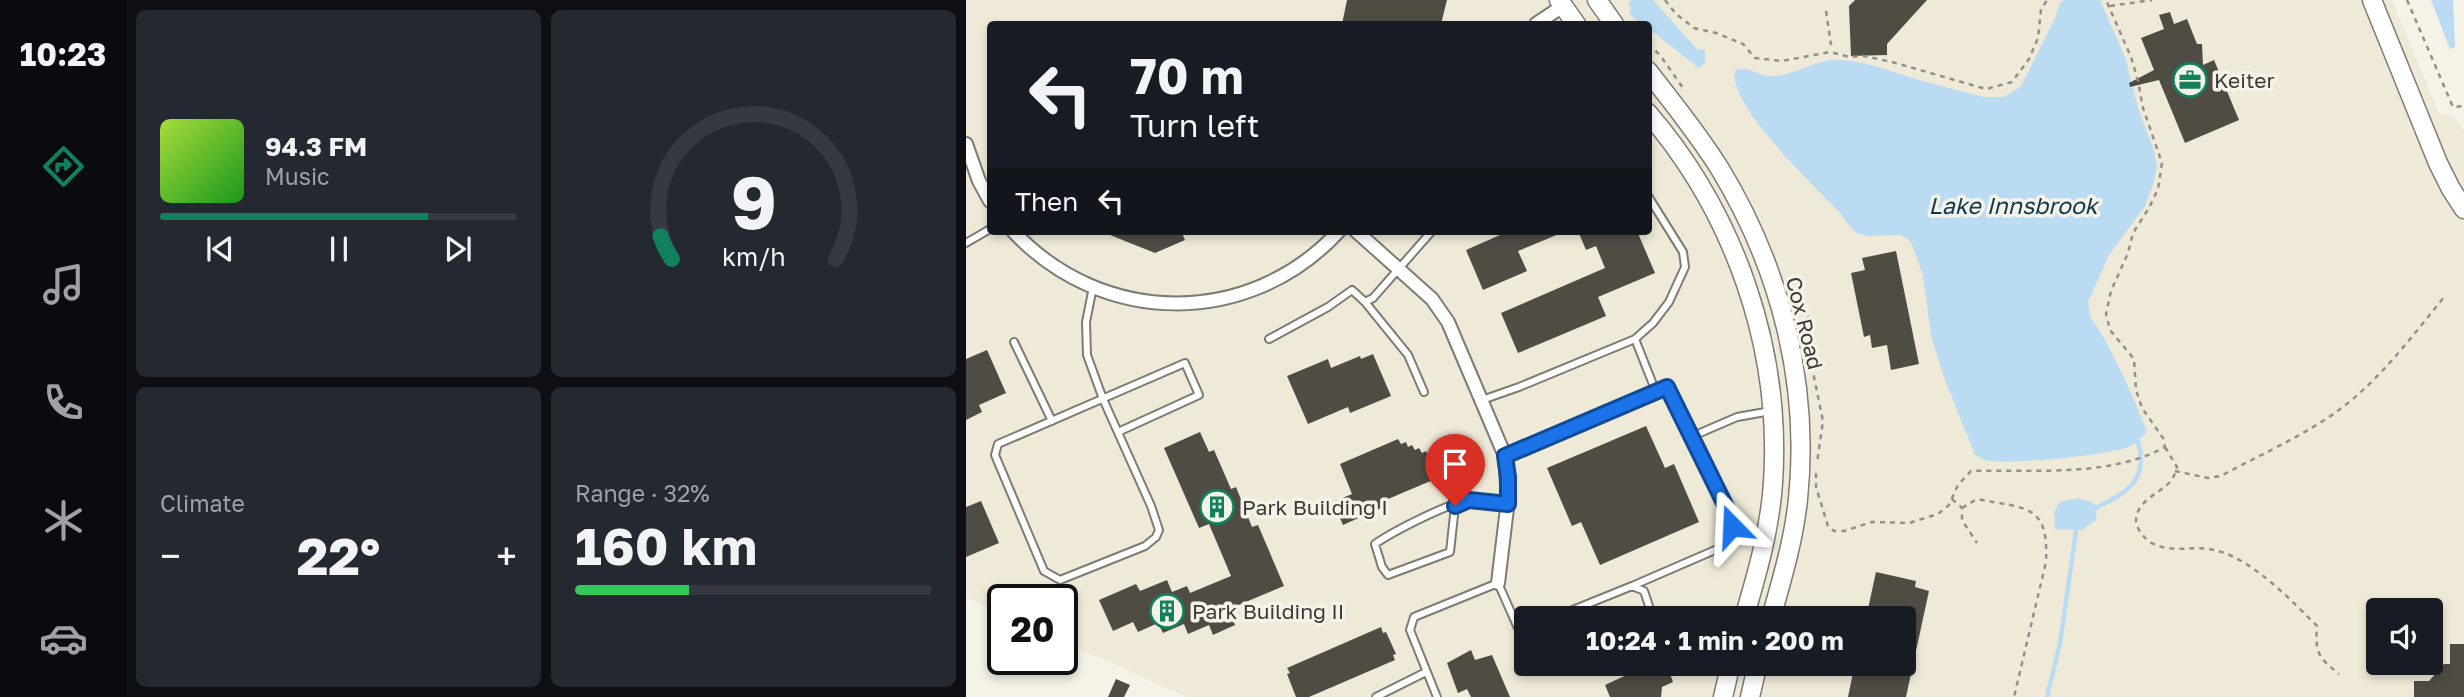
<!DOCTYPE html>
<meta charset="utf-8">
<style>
:root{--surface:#171b24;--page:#242831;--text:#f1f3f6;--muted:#9ea1a6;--line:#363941;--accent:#11805d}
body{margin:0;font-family:"Golos Text",sans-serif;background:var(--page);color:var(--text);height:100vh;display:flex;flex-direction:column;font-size:26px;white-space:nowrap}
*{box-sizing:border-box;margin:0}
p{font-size:23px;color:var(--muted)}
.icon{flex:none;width:38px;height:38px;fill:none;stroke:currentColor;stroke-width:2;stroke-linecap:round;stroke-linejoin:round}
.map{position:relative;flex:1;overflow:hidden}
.sheet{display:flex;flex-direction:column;gap:10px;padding:10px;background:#0d0f14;width:840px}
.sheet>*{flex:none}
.banner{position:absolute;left:21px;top:21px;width:665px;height:214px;border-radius:7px;box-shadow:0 4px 10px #0003;background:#171b24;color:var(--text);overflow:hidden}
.tools{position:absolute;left:1400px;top:598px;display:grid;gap:14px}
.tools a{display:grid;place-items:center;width:77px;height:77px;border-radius:7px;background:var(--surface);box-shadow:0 4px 10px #0003;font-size:35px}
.speed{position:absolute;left:21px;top:584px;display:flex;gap:14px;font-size:35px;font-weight:700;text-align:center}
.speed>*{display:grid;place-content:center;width:91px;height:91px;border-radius:50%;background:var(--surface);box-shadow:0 4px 10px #0003;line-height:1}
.speed .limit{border:4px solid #111;border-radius:10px;background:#fff;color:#111}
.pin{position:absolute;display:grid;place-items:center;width:60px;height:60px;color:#fff;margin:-72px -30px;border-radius:50% 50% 50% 0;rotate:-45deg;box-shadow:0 0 7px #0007}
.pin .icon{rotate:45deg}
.me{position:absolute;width:77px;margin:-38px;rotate:339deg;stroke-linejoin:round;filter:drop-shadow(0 0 5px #0008)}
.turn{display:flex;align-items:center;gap:24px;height:147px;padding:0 28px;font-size:32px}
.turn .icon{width:91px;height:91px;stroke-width:2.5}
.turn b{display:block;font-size:49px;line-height:60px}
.then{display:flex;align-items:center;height:66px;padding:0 28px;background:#0003;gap:14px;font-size:26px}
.big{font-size:52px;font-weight:700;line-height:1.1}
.sheet .card{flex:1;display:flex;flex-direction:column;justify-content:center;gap:10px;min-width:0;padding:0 24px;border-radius:10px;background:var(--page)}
.sheet .dial{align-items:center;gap:0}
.dial svg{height:182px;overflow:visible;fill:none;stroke:var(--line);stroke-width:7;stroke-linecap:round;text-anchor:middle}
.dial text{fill:var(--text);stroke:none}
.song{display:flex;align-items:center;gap:21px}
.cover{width:84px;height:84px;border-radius:10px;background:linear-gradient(135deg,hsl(80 70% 55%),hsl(120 70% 35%))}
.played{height:7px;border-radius:4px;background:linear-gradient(90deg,var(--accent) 75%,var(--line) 75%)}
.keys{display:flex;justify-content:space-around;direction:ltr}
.heat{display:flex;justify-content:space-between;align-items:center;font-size:38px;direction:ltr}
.charge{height:10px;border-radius:5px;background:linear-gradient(90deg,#34c759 32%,var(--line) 0)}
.sheet .tiles{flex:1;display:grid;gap:10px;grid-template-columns:repeat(2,1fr)}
.trip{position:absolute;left:548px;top:606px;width:402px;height:70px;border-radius:7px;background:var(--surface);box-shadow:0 4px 10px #0003;font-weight:700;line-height:70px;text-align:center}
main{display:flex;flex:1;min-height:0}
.tabs{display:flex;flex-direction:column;width:126px;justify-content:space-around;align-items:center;background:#090b0e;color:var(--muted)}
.tabs .icon{width:49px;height:49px}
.tabs .active{color:var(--accent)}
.tabs b{font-size:32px;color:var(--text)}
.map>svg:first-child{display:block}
</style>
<main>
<nav class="tabs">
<b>10:23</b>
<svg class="icon active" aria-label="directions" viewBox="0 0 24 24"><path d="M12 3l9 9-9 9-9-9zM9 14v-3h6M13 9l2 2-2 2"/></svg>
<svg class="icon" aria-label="music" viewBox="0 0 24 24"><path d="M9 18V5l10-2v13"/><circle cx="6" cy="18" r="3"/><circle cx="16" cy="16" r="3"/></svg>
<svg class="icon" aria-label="phone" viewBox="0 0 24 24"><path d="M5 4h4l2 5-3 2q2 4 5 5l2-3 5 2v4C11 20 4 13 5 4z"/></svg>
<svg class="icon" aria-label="climate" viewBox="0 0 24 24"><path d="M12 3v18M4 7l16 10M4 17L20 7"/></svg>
<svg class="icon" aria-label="car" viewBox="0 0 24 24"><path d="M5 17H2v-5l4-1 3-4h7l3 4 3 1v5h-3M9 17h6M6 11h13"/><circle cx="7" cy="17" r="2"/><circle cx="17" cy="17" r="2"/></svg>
</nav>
<section class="sheet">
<div class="tiles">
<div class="card">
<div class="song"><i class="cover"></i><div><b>94.3 FM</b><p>Music</p></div></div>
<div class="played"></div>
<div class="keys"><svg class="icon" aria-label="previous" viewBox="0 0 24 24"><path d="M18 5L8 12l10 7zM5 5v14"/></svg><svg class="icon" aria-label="pause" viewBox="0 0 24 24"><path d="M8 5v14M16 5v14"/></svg><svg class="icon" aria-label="next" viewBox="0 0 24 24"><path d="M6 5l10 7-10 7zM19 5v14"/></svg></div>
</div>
<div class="card dial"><svg viewBox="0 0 100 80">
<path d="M14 69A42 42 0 1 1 86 69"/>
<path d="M14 69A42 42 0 0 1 9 59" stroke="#11805d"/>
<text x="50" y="56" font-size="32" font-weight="700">9</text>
<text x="50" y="72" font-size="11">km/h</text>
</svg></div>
<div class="card"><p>Climate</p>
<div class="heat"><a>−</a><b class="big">22°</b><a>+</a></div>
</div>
<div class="card"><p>Range · 32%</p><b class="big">160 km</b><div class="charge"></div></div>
</div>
</section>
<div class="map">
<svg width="1498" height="697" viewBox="0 0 1498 697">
<rect width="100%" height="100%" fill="#f5f2e8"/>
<!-- built -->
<path fill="#efead8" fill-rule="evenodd" d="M0 0H1426L1473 113 1487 116 1498 131V697H221L96 641V600H37V614L0 597ZM24 24H682V231H24ZM1412 611H1465V663H1412ZM560 618H938V663H560Z"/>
<!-- water -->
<path fill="#badbf1" d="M669 0H687L731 49 739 50V63L733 68 683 29 682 24H676L664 15 663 1Z
M1098 0H1134L1159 57 1173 111 1188 150 1191 167 1187 185 1179 206 1143 255 1122 302 1124 316 1138 338 1159 379 1181 431C1175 438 1170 445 1160 448 1137 455 1040 466 1019 460 1015 459 1012 456 1009 455L979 380 965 336 957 275 946 245 943 240 934 235 901 236 890 233C884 227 879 219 873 212 850 187 761 105 769 71 781 64 791 76 804 76 825 77 845 62 867 60 893 59 915 68 940 76 966 84 992 90 1018 97H1038L1055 86 1089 18 1094 3Z
M1465 0H1487L1489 47 1484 49Z
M1111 498 1126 502 1131 507 1130 520 1116 530 1089 529 1088 512 1094 502Z"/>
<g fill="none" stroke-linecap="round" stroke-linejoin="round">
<!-- stream -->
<path stroke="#badbf1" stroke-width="4.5" d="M1126 510C1157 494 1184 483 1172 442
M1081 697 1094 643 1111 524"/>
</g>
<!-- building -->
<path fill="#4f4c44" d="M381 0H481L475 24H376Z
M889 0H961L921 44V55L885 56 883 6Z
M1204 12 1208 24 1221 19 1231 44H1236L1237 65 1248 60 1273 120 1219 143 1193 80 1164 87 1163 83 1188 70 1175 38 1198 29 1193 15Z
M134 231H215L219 240 189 253Z
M543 231H600L552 251 561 271 517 290 500 250Z
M612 231H671L689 273 632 297 640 316 552 353 535 313 639 268 630 246 620 250Z
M930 251 953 364 925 370 921 345 906 348 904 335 898 337 885 273 899 270 896 258Z
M21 350 40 393 13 405 16 412 0 420V359Z
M407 354 425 396 384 413 382 407 342 424 321 376 362 359 365 368 394 356 395 359Z
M680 426 699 468 708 464 733 522 634 565 615 522 606 526 581 468Z
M234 432 243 452 248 450 265 489 270 487 286 527 292 525 318 586 263 609 269 625 247 635 243 625 222 634 218 624 197 633 192 623 172 632 167 622 147 631 133 600 170 584 174 591 201 580 206 592 221 586 224 593 265 576 243 524 233 528 198 448Z
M432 439 435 444 440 442 442 447 446 445 449 450 453 448 456 453 460 451 462 456 467 453 469 458 474 456 481 474 415 502 417 507 377 525 367 502 386 494 374 464Z
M15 501 33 543 0 557V507Z
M910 572 950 581 949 587 963 591 940 697H882L889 663H938V618H900Z
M415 627 417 633 420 632 430 654 427 655 429 660 343 697H330L321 674 324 673 321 668Z
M1484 644H1498V697H1448V681H1463L1478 664H1484Z
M505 650 509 660 526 655 544 697H505L501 689 492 693 481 663Z
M679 663H700L707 682 696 687 695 697H644L639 685 665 673 663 670Z
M150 679 164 685 158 697H142Z"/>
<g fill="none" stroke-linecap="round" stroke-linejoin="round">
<!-- lane casing -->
<g stroke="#7e7b73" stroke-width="10">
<path id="lane" d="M0 243 24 229
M127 287 120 322 121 355 137 399 185 506 193 530 190 537 179 546 94 580 78 571 29 455 32 444C94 417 157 390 219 363L233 395 152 432
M399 302 442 355 458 392
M303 339 362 307 386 290 399 302 407 298 466 231
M48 342 86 421
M690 392 701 387 727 436
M516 400 553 387 669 339 687 323 703 302 719 267 717 252 682 196
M539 456 690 392 669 339
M489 506 484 552 422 575 416 567 409 544C426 532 484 502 504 500 515 499 530 503 542 504
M666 586 756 547 765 533 764 515 727 436 771 417 805 411
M587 618 666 586 678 591 687 618
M572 663 580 670 608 663
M410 697 460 672
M471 697 444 630 448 617 532 583 560 646"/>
</g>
<!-- street casing -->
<g stroke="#7e7b73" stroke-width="16">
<path id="street" d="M570 24 597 6
M0 144 13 181 24 201
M47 231C136 327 284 328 373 231
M390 231 466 299 482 322 539 456 542 500 532 583"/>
</g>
<!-- secondary casing -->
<g stroke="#7e7b73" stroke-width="21">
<path id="secondary" d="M593 0 610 24
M631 0 648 24
M1406 0 1472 163 1485 189 1498 209
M682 71C707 103 733 135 754 169 814 268 844 383 832 499 828 539 816 579 805 618
M682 113C769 214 816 349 807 483 804 529 791 574 778 618
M757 697 765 663
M784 697 792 663"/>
</g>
<!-- path -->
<path stroke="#929089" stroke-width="2.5" stroke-dasharray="5 5" stroke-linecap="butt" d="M699 0 710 14 728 28 750 33 777 44 789 58 816 61 864 52 884 57 898 56 926 62 1020 89 1046 82 1063 59 1072 38 1075 10 1081 0
M1441 0 1487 107 1498 106
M1144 6 1186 0
M860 11 865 45
M682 44 694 55 719 91
M824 280 843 318 848 377 857 421 851 463
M1199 447 1211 467C1209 472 1208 478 1204 482 1193 494 1170 501 1170 521 1171 531 1181 542 1190 545 1210 553 1227 545 1248 550 1284 557 1325 600 1351 626 1349 653 1352 657 1373 674
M1209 471 1242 478 1255 476C1295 454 1340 435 1377 407 1417 376 1447 335 1479 296
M850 473V487L862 526 868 531H878L906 522 943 523 972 514 983 505 992 485 1005 471C1068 469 1142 478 1199 447L1197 438 1176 408 1170 390 1168 359 1144 330 1140 314 1145 291 1162 253 1167 233 1183 208 1192 189 1196 163 1177 108 1172 81 1165 57 1140 0
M986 499 996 508V520L1011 543
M996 508 1011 499C1060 509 1083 503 1080 562L1048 697"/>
<!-- lane -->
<use href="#lane" stroke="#fff" stroke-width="6"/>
<!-- street -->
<use href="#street" stroke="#fff" stroke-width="12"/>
<!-- secondary -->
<use href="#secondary" stroke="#fff" stroke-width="18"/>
</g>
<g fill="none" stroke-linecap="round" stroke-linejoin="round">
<!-- route casing -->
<g stroke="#114b97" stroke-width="18">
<path id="route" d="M489 506 503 500 542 504V477L539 456 701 387 764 515 766 526"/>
</g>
<!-- route -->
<use href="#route" stroke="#1a73e8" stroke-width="12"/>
</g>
<!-- icons -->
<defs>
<g id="office-ring" transform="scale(1.75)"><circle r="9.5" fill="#f5f2e8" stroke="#11805d" stroke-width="1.5"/><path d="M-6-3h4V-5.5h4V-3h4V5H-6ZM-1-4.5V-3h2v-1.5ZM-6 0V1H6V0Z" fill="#11805d"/></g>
<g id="building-ring" transform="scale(1.75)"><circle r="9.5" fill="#f5f2e8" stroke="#11805d" stroke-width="1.5"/><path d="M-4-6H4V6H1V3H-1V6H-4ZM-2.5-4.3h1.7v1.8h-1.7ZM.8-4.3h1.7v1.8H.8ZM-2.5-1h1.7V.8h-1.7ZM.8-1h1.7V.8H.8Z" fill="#11805d"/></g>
</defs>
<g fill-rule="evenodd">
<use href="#office-ring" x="1224" y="80"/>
<use href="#building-ring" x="251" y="507"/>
<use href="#building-ring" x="201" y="611"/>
</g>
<g text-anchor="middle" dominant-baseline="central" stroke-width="7" stroke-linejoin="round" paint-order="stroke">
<!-- poi labels -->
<g font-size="21" fill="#3b3a36" stroke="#f5f2e8" text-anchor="start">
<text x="1248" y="80">Keiter</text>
<text x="276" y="507">Park Building I</text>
<text x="226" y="611">Park Building II</text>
</g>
<!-- street labels -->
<g font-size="21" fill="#3b3a36" stroke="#f5f2e8">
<text transform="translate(839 323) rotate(76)">Cox Road</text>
</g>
<!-- water labels -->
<g font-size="23" font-style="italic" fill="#0f3a51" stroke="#f5f2e8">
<text x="1047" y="205">Lake Innsbrook</text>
</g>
</g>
</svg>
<div class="tools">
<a><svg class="icon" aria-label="sound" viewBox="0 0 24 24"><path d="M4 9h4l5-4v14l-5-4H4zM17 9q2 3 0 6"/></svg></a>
</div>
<div class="speed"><div class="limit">20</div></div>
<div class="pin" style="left:489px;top:506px;background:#d93025"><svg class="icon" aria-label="arrive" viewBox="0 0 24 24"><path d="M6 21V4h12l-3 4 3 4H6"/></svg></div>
<svg class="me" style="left:766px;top:526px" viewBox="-20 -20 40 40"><path d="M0-17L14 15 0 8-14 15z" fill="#1a73e8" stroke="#fff" stroke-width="4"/></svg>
<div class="trip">10:24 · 1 min · 200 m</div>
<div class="banner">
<div class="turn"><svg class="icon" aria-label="left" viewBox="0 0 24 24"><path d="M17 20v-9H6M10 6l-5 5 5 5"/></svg><div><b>70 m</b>Turn left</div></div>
<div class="then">Then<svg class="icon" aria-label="left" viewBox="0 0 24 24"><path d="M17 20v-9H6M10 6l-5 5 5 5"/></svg></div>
</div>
</div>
</main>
